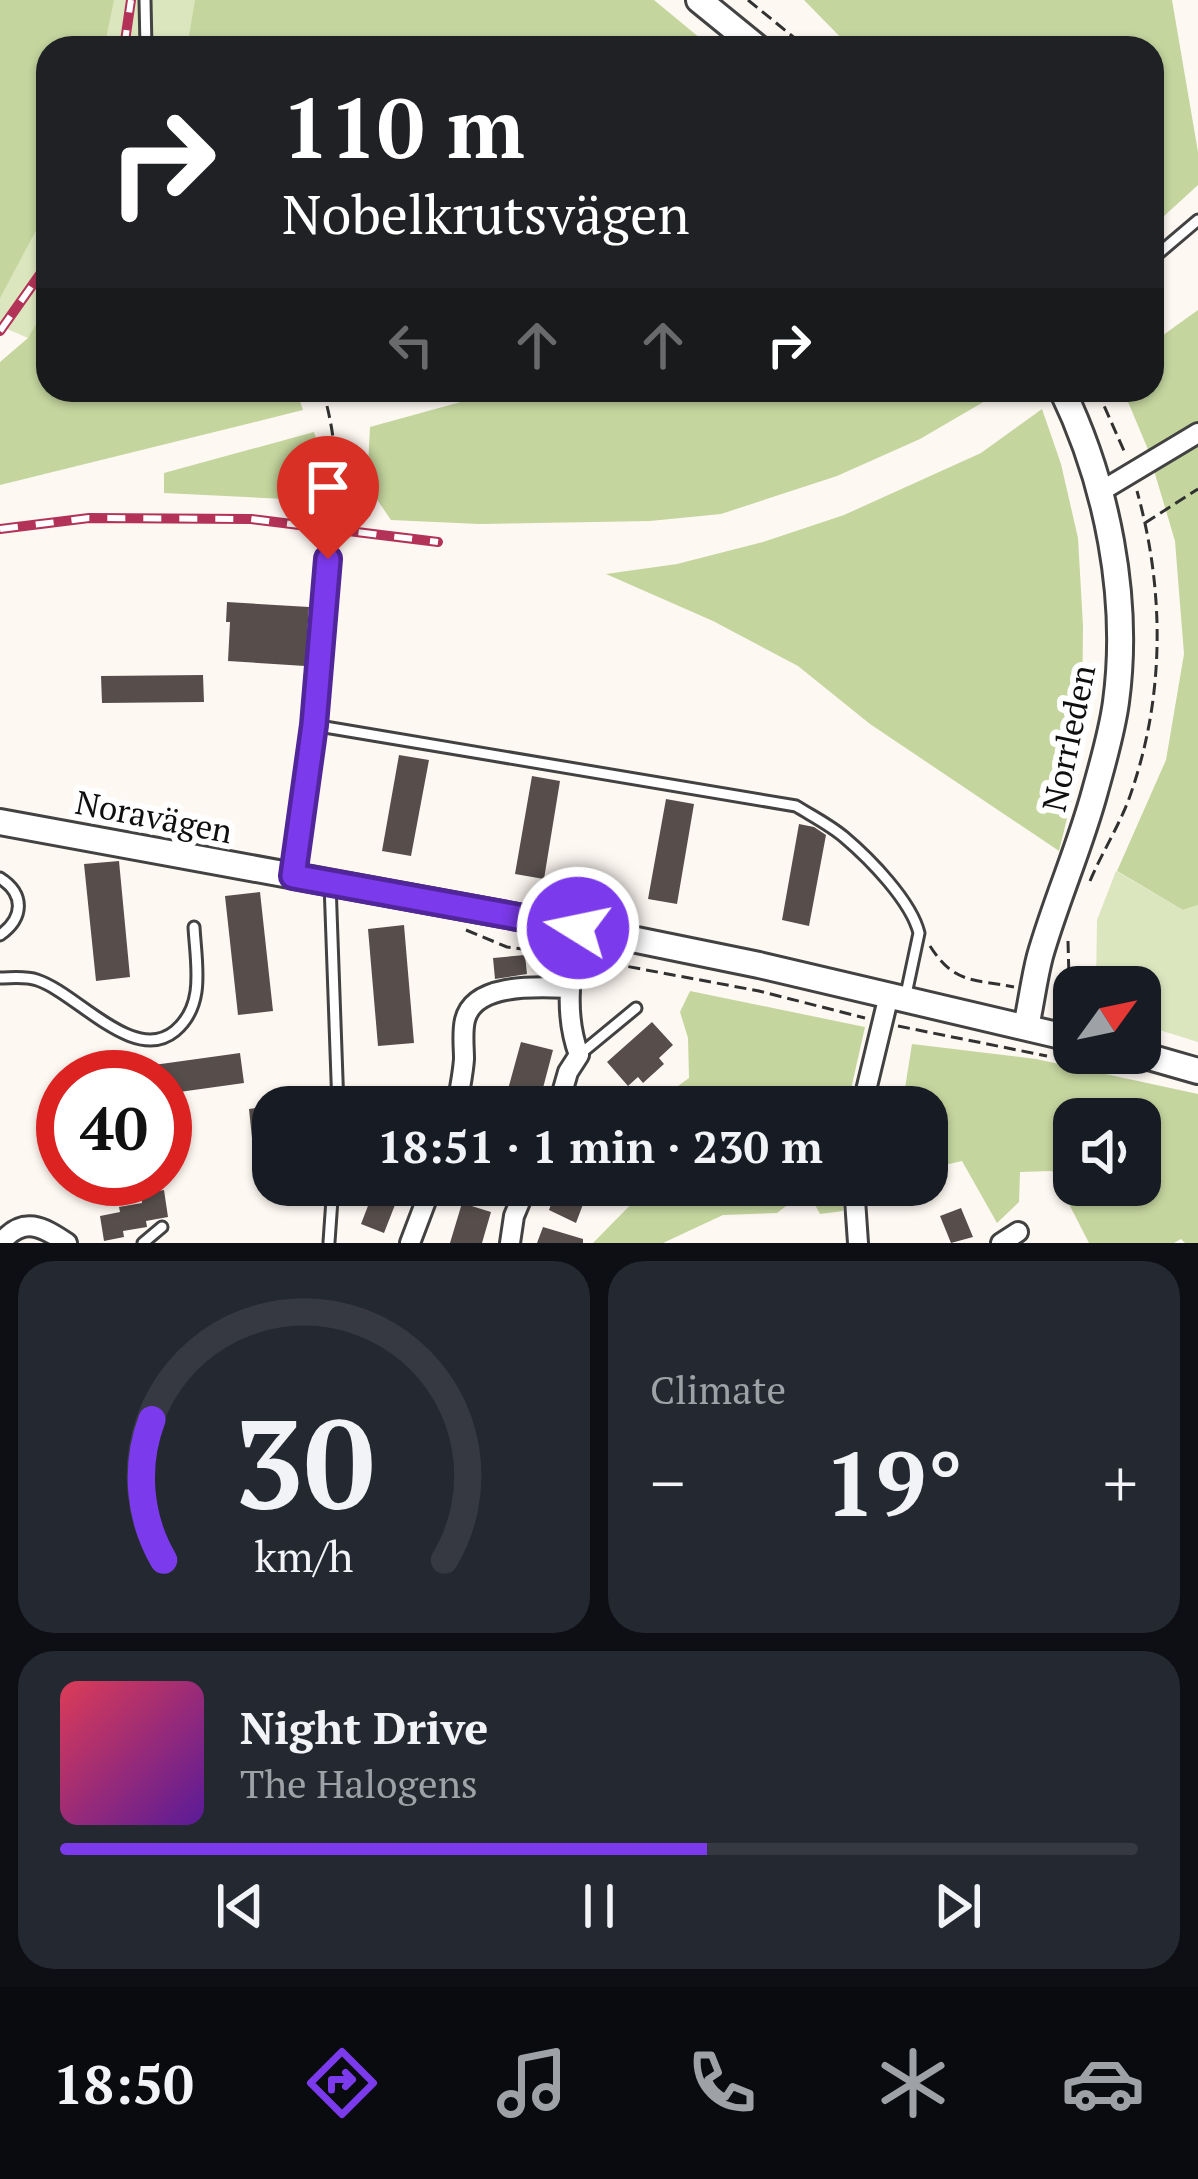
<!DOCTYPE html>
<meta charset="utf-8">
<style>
:root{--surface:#171b24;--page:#242831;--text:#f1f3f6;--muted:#9ea1a6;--line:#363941;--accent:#7c3aed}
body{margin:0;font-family:"PT Serif",serif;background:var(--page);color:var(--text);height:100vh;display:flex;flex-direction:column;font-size:45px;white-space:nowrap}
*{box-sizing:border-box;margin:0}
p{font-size:39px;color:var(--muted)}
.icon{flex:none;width:66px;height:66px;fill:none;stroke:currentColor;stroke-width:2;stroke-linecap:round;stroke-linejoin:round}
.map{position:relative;height:1243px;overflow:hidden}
.side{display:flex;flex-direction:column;gap:18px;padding:18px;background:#0d0f14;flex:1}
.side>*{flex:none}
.hud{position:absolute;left:36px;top:36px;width:1128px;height:366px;border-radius:36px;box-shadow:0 3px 9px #0004;background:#202124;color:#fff;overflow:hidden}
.needle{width:78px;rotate:57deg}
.buttons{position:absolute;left:1053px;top:966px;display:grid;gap:24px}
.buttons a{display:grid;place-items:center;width:108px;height:108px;border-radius:24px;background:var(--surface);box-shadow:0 3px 9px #0004;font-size:60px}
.speed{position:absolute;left:36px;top:1050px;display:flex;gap:24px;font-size:60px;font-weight:700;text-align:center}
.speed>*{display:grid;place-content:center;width:156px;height:156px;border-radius:50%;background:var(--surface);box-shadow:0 3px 9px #0004;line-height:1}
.speed .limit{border:18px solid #d22;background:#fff;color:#111}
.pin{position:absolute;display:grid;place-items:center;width:102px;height:102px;color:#fff;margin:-123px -51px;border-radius:50% 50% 50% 0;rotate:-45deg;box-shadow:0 0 12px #0007}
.pin .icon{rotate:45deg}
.me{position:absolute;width:132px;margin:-66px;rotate:280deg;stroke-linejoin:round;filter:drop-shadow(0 0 9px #0008)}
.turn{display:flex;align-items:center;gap:42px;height:252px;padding:0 48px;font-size:54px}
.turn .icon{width:156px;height:156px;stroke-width:2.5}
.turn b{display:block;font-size:84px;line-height:102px}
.lanes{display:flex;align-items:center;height:114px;padding:0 48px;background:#0003;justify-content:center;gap:60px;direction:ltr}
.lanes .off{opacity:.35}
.big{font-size:90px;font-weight:600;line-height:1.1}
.side .card{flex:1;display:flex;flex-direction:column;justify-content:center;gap:18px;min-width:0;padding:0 42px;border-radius:36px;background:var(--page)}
.side .dial{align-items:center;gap:0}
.dial svg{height:312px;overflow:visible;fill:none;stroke:var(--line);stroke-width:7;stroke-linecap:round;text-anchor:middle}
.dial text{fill:var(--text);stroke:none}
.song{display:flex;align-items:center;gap:36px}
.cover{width:144px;height:144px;border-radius:18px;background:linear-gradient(135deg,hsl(350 70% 55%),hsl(270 70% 35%))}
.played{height:12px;border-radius:6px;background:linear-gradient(90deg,var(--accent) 60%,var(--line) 60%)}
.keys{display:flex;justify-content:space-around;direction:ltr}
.heat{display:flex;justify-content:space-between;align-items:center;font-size:66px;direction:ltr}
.side .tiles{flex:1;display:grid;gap:18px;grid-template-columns:1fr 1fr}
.card:last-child{grid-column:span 2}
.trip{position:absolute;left:252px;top:1086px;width:696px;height:120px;border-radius:36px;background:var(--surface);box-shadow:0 3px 9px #0004;font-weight:600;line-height:120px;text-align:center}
.menu{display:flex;height:192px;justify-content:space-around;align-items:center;background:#090b0e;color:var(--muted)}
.menu .icon{width:84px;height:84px}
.menu .active{color:var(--accent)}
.menu b{font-size:54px;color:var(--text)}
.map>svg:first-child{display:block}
</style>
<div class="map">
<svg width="1198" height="1243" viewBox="0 0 1198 1243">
<rect width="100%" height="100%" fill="#fef8f2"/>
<!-- green -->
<path fill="#dce6be" d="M0 0H244L267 48H48V373L28 338 0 326Z
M1116 871 1183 910 1198 905V1042L1140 1024V987H1096L1097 920Z"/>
<!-- forest -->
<path fill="#c4d59e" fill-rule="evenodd" d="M0 0H114L104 48H48V208L0 298Z
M195 0H654L712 48H187Z
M804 0H1172L1198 152V185L1152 227V48H851Z
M48 304V390H296L303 410 0 485V362L28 338Z
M1198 310V905L1183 910 1117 871 1166 760 1184 654 1175 541 1147 447 1123 390H1152V343Z
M504 390H1004L920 439 837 476 721 514 650 521 479 524 391 520 367 485 370 427Z
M1042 409 1061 464 1078 538 1083 626 1082 717 1074 790 1059 851 870 724 798 666 713 621 606 574 677 564 763 542 844 515 981 453Z
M314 432 324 462 326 501 164 493V473Z
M690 991 865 1027 847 1107H649L689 1078 688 1038 680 1012Z
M912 1044 1036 1059 1198 1094V1243H1185L1181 1239 1174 1243H1089L1052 1171 1020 1172 1019 1202 997 1223 962 1161 927 1169V1107H902ZM1074 1119H1140V1185H1074Z
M650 1185H843V1211L820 1214 807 1190 777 1213 723 1215 663 1243H593Z"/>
<!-- building -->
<path fill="#574e4c" d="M227 602 309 607 305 666 228 661 230 622H226Z
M203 675 204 702 102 703 101 676Z
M399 755 429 760 411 856 382 851Z
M532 776 560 781 544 879 515 874Z
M666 799 694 804 677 904 648 899Z
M799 824 814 827 826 835 809 926 782 920Z
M119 861 130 977 96 981 84 864Z
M260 892 273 1011 238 1015 225 896Z
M404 925 414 1043 378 1046 368 929Z
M525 955 527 974 495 979 493 958Z
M652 1022 673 1045 659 1058 664 1064 643 1083 638 1077 628 1086 607 1062Z
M521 1042 553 1050 538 1107 505 1100Z
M240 1053 244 1083 165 1094V1077H133L132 1068Z
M389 1092 436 1096 435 1107H388Z
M269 1106 273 1145 253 1148 249 1109Z
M376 1185 400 1192 384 1233 361 1224Z
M558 1185H571L588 1191 576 1223 549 1210Z
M164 1190 168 1217 146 1221 147 1227 123 1231 124 1237 104 1241 100 1216 120 1212 119 1207 142 1203 141 1194Z
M462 1203 491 1212 482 1243H450Z
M961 1208 973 1237 951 1243 940 1216Z
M543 1227 583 1239V1243H537Z"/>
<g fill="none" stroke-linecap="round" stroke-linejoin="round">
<!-- service casing -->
<g stroke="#424242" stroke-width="15">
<path id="service" d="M145 0 146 48
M1152 259 1198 220
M322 390 323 393
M313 725 796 806C812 816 830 825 844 837 870 859 911 901 919 933L905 999
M0 878C25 894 24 918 0 935
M330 883 338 1107
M0 978C12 978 25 976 37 980 77 993 134 1065 175 1031 206 1005 196 964 194 927
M579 1055 636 1008
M329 1242 333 1185
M143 1243 162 1227"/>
</g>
<!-- minor casing -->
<g stroke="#424242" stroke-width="24">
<path id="minor" d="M1098 493 1198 433
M293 876 313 725 328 559
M457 1107C459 1091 463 1075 464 1059 464 1047 462 1032 465 1020 474 982 540 987 569 988
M558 1107 568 1072 579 1055C563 1012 571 972 578 928
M862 1107 889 995
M854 1185 858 1243
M1 1243C23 1215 43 1227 67 1243
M410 1243 432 1185
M510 1243 514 1216 527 1185
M1001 1243 1018 1232"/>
</g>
<!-- tertiary casing -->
<g stroke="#424242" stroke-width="30">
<path id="tertiary" d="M699 0 758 48
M0 822 578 928 759 965 1074 1039
M1026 1027C1031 1004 1034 979 1040 956 1056 900 1080 847 1095 791 1103 762 1112 732 1116 702 1130 598 1107 483 1062 390
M1135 1053 1198 1071"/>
</g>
<!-- path -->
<path stroke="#313131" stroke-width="3" stroke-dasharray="12 6" stroke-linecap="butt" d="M748 0 807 48
M1097 390 1125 453
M327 406C339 455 336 491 330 539
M1145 523 1198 489
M1090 881C1103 850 1123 820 1133 787 1165 691 1164 588 1137 491
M466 930 507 947 554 953
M1068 941 1070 1015
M930 946C954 984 973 979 1014 987
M593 960 759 991 865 1018
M898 1026 1047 1056
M1081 1061 1119 1066"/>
<!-- service -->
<use href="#service" stroke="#fff" stroke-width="9"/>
<!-- minor -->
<use href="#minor" stroke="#fff" stroke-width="18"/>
<!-- tertiary -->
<use href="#tertiary" stroke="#fff" stroke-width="24"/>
<!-- rail casing -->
<g stroke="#b33358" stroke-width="10">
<path id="rail" d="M124 48 131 0
M0 331 48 263
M0 529 89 518 251 519 438 542"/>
</g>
<!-- rail -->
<use href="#rail" stroke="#fff" stroke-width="6" stroke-dasharray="18" stroke-linecap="butt"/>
</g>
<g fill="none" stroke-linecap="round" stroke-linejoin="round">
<!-- route casing -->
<g stroke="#51269a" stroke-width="30">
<path id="route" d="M328 559 314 725 293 876 578 928"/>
</g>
<!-- route -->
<use href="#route" stroke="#7c3aed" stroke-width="21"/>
</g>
<g text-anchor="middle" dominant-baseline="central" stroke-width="12" stroke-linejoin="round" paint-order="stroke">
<!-- street labels -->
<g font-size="33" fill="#0f0f0f" stroke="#fff">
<text transform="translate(1068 738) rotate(-78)">Norrleden</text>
<text transform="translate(154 816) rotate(11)">Noravägen</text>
</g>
</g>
</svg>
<div class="buttons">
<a><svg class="needle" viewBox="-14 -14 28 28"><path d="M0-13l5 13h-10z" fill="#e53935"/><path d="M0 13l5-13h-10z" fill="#9ea1a6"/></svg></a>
<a><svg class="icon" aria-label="sound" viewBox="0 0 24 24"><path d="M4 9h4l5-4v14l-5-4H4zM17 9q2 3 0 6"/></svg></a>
</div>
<div class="speed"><div class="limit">40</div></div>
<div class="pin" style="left:328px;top:559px;background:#d93025"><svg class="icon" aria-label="arrive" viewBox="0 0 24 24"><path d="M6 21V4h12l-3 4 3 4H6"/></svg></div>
<svg class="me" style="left:578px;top:928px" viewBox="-20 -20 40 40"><circle r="17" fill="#7c3aed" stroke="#fff" stroke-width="3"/><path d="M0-11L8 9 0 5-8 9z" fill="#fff"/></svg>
<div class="trip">18:51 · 1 min · 230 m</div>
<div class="hud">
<div class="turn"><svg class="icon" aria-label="right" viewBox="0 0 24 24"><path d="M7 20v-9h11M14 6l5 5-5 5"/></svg><div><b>110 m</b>Nobelkrutsvägen</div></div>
<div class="lanes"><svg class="icon off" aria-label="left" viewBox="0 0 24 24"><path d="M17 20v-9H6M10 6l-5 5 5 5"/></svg><svg class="icon off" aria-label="ahead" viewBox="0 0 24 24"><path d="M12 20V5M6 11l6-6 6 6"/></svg><svg class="icon off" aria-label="ahead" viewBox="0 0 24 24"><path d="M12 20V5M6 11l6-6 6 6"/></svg><svg class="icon" aria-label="right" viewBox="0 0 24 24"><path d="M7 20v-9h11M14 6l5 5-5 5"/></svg></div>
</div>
</div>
<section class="side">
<div class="tiles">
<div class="card dial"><svg viewBox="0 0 100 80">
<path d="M14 69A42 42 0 1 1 86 69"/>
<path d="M14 69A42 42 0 0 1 11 33" stroke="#7c3aed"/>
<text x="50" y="56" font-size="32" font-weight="700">30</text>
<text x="50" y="72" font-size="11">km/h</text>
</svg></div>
<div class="card"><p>Climate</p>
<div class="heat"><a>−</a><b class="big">19°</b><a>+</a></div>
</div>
<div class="card">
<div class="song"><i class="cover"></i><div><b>Night Drive</b><p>The Halogens</p></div></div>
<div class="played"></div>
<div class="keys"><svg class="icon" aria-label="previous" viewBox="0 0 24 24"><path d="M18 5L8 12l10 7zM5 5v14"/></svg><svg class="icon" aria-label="pause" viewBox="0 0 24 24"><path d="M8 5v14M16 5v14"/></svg><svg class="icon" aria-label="next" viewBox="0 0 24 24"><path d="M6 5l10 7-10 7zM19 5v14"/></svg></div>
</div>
</div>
</section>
<nav class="menu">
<b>18:50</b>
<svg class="icon active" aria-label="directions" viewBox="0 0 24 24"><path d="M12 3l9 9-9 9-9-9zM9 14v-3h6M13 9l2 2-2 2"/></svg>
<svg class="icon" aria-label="music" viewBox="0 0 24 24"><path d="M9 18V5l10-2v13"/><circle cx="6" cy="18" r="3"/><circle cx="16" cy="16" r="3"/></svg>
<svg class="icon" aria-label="phone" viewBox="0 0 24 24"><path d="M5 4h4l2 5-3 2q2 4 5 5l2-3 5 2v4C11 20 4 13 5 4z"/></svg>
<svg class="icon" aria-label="climate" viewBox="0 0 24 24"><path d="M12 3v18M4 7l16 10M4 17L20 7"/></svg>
<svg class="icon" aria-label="car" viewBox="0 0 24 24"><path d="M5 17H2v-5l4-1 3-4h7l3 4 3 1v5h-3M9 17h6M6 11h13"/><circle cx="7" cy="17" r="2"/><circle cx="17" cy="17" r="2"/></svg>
</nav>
